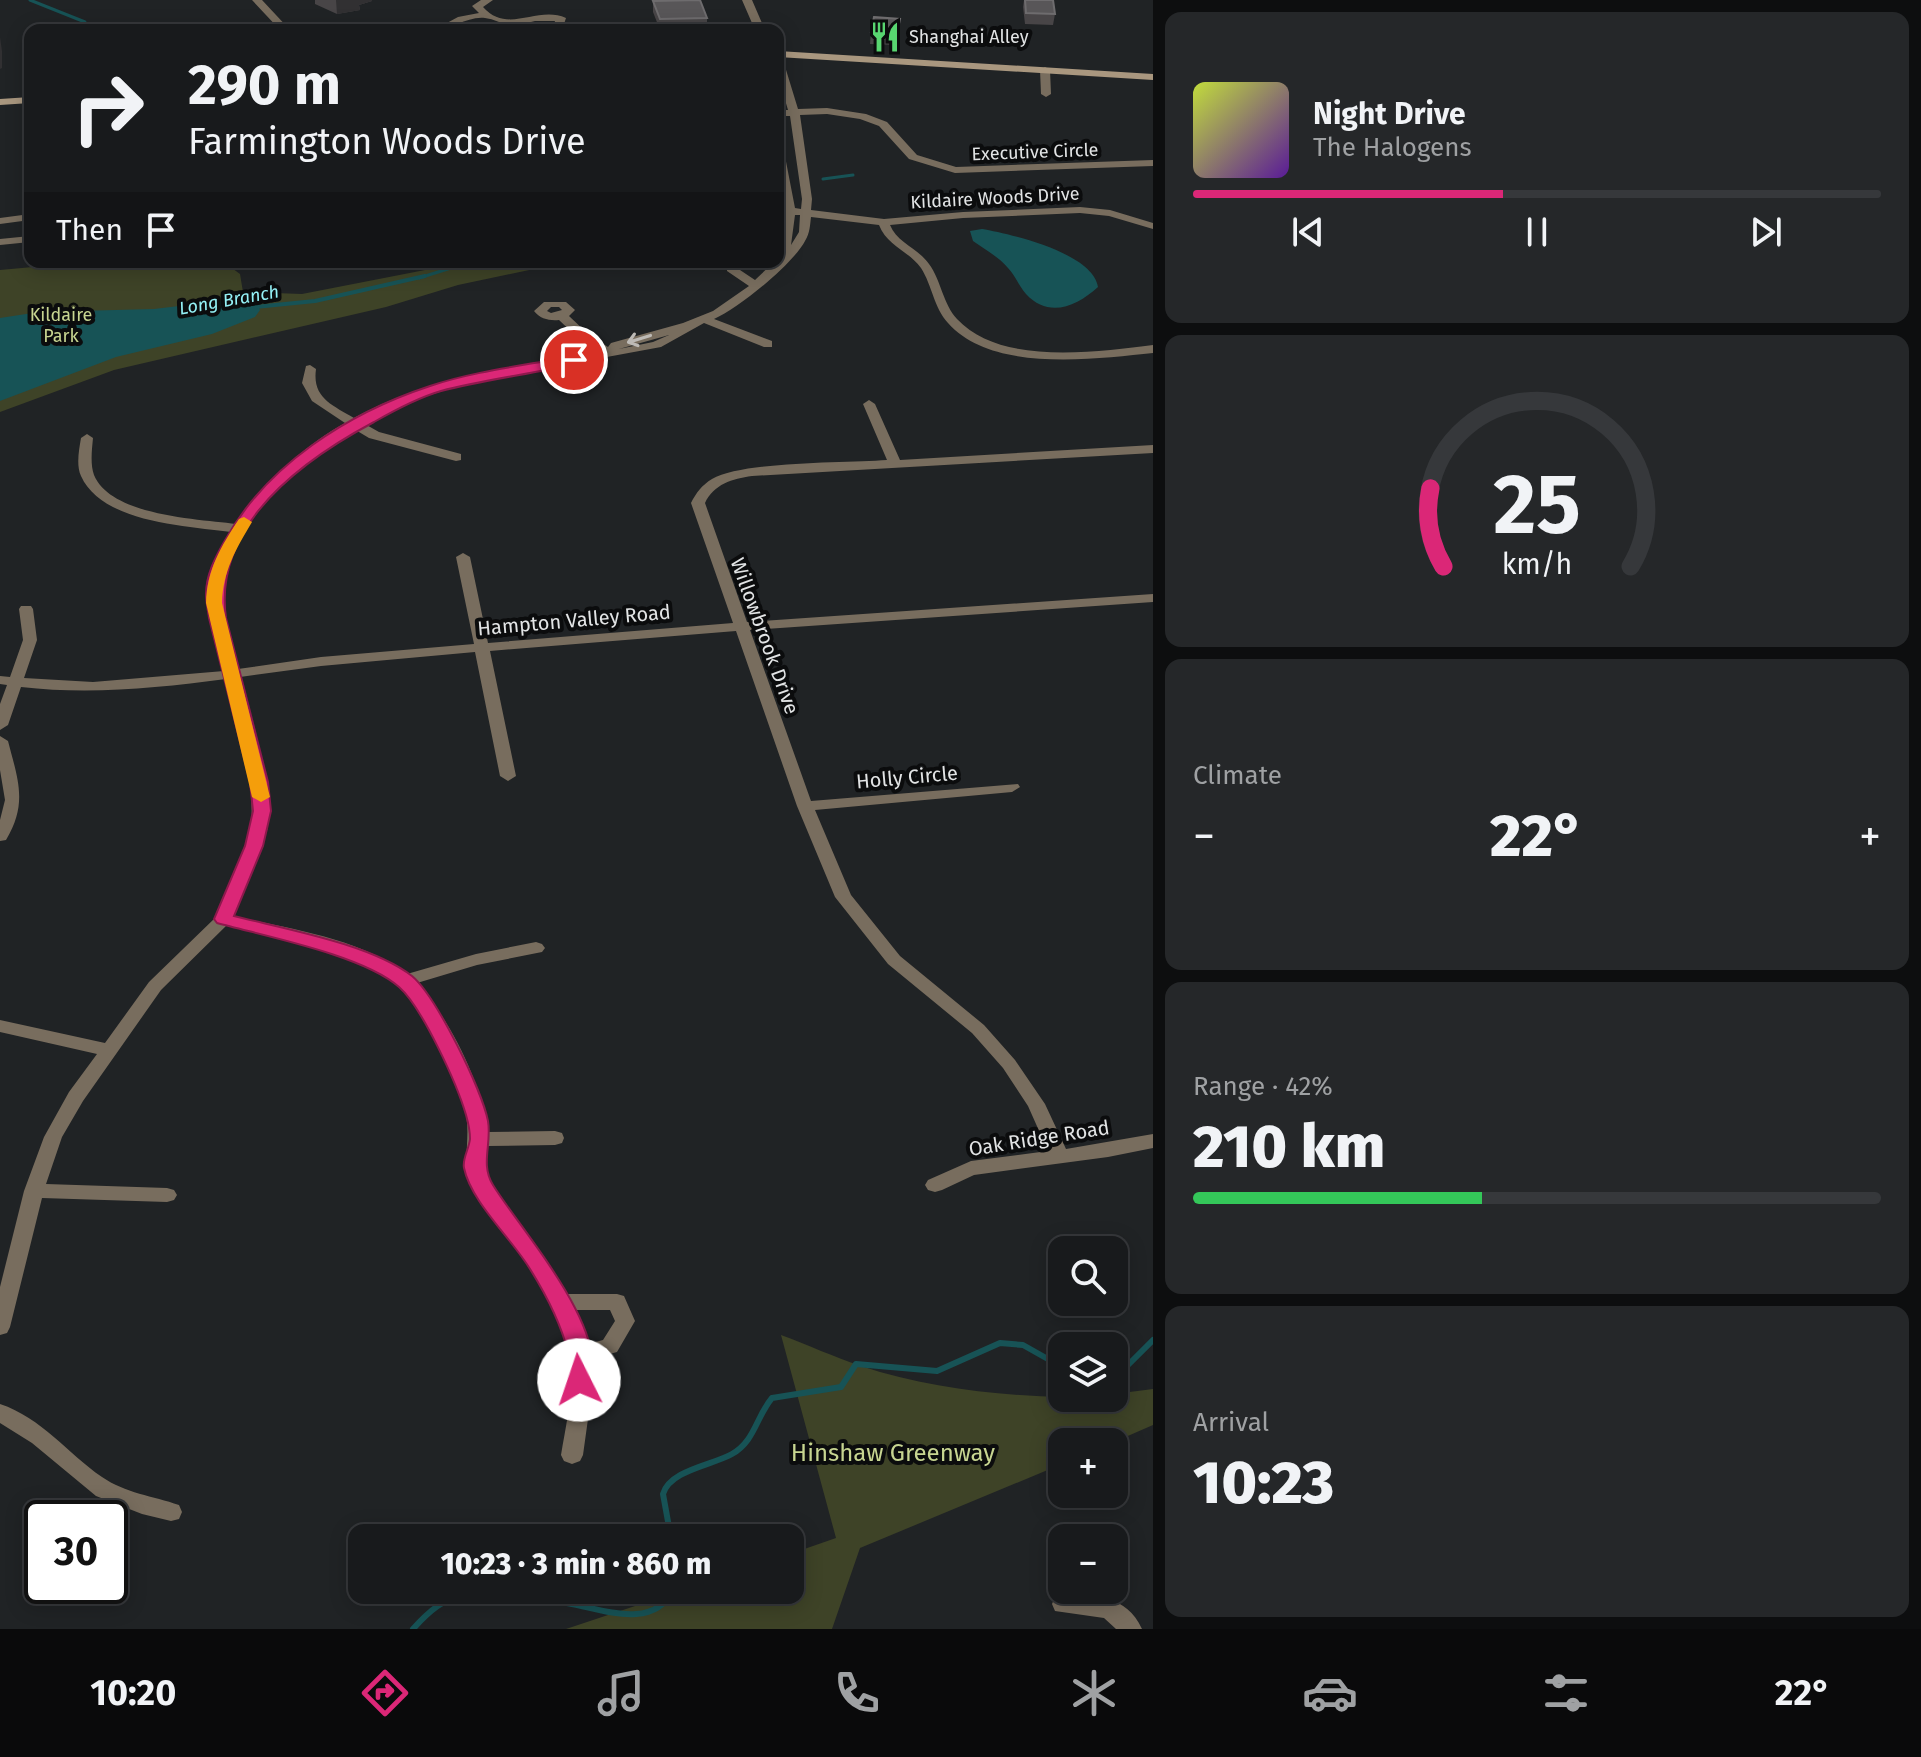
<!DOCTYPE html>
<meta charset="utf-8">
<style>
:root{--surface:#181a1c;--page:#252729;--text:#f1f3f6;--muted:#9fa1a3;--line:#36383b;--accent:#db2777}
body{margin:0;font-family:"Fira Sans",sans-serif;background:var(--page);color:var(--text);height:100vh;display:flex;flex-direction:column;font-size:30px;white-space:nowrap}
*{box-sizing:border-box;margin:0}
p{font-size:26px;color:var(--muted)}
.icon{flex:none;width:44px;height:44px;fill:none;stroke:currentColor;stroke-width:2;stroke-linecap:round;stroke-linejoin:round}
.map{position:relative;flex:1;overflow:hidden}
.details{display:flex;flex-direction:column;gap:12px;padding:12px;background:#0d0e0f;width:768px}
.details>*{flex:none}
.top-card{position:absolute;left:24px;top:24px;width:760px;height:244px;border-radius:16px;box-shadow:0 4px 20px #0003,0 0 0 2px var(--line);background:#181a1c;color:var(--text);overflow:hidden}
.tools{position:absolute;left:1048px;top:1236px;display:grid;gap:16px}
.tools a{display:grid;place-items:center;width:80px;height:80px;border-radius:16px;background:var(--surface);box-shadow:0 4px 20px #0003,0 0 0 2px var(--line);font-size:40px}
.speed{position:absolute;left:24px;top:1500px;display:flex;gap:16px;font-size:40px;font-weight:700;text-align:center}
.speed>*{display:grid;place-content:center;width:104px;height:104px;border-radius:50%;background:var(--surface);box-shadow:0 4px 20px #0003,0 0 0 2px var(--line);line-height:1}
.speed .limit{border:4px solid #111;border-radius:12px;background:#fff;color:#111}
.pin{position:absolute;display:grid;place-items:center;width:68px;height:68px;color:#fff;margin:-34px;border:4px solid #fff;border-radius:50%;box-shadow:0 2px 8px #0007}
.me{position:absolute;width:88px;margin:-44px;rotate:356deg;stroke-linejoin:round;filter:drop-shadow(0 0 6px #0008)}
.turn{display:flex;align-items:center;gap:28px;height:168px;padding:0 32px;font-size:36px}
.turn .icon{width:104px;height:104px;stroke-width:2.5}
.turn b{display:block;font-size:56px;line-height:68px}
.then{display:flex;align-items:center;height:76px;padding:0 32px;background:#0003;gap:16px;font-size:30px}
.big{font-size:60px;font-weight:800;line-height:1.1}
.details .card{flex:1;display:flex;flex-direction:column;justify-content:center;gap:12px;min-width:0;padding:0 28px;border-radius:16px;background:var(--page)}
.details .dial{align-items:center;gap:0}
.dial svg{height:208px;overflow:visible;fill:none;stroke:var(--line);stroke-width:7;stroke-linecap:round;text-anchor:middle}
.dial text{fill:var(--text);stroke:none}
.song{display:flex;align-items:center;gap:24px}
.cover{width:96px;height:96px;border-radius:12px;background:linear-gradient(135deg,hsl(70 70% 55%),hsl(270 70% 35%))}
.played{height:8px;border-radius:4px;background:linear-gradient(90deg,var(--accent) 45%,var(--line) 45%)}
.keys{display:flex;justify-content:space-around;direction:ltr}
.heat{display:flex;justify-content:space-between;align-items:center;font-size:44px;direction:ltr}
.charge{height:12px;border-radius:6px;background:linear-gradient(90deg,#34c759 42%,var(--line) 0)}
.trip{position:absolute;left:348px;top:1524px;width:456px;height:80px;border-radius:16px;background:var(--surface);box-shadow:0 4px 20px #0003,0 0 0 2px var(--line);font-weight:800;line-height:80px;text-align:center}
.tab-bar{display:flex;height:128px;justify-content:space-around;align-items:center;background:#0a0a0b;color:var(--muted)}
.tab-bar .icon{width:56px;height:56px}
.tab-bar .selected{color:var(--accent)}
.tab-bar b{font-size:36px;color:var(--text)}
main{display:flex;flex:1;min-height:0}
.map>svg:first-child{display:block}
</style>
<main>
<div class="map">
<svg width="1153" height="1629" viewBox="0 0 1153 1629">
<rect width="100%" height="100%" fill="#202325"/>
<!-- green -->
<path fill="#3e4327" d="M88 262 225 263 240 274 243 292 302 294 466 262H567L458 285 386 307 114 370 0 412V270Z
M781 1335C808 1345 834 1357 861 1366 942 1393 1031 1398 1114 1398V1394L1153 1389V1425L1114 1442H1062V1464L860 1548 832 1629H566L683 1590H790V1554L836 1538Z"/>
<!-- water -->
<path fill="#175356" d="M982 229C1011 234 1093 253 1098 287 1077 306 1049 319 1026 294 1019 286 1015 275 1008 268 999 257 984 249 973 241L970 231Z
M246 298 247 302 258 306 260 310 255 317 212 334 116 357 0 401V318L39 312 154 309Z"/>
<g fill="none" stroke-linecap="round" stroke-linejoin="round">
<!-- stream-far2 -->
<path stroke="#175356" stroke-width="3" d="M30 0 85 22 87 30
M823 179 853 175
M515 262 537 265 550 262
M419 278 470 262"/>
<!-- stream-far1 -->
<path stroke="#175356" stroke-width="4" d="M255 307 315 301 425 276"/>
<!-- stream -->
<path stroke="#175356" stroke-width="6" d="M1114 1370 1128 1365 1153 1340
M671 1538 663 1494C670 1470 713 1465 732 1454 755 1441 756 1417 772 1398L841 1387 856 1364 937 1371 1000 1343 1023 1345 1062 1367
M413 1629C428 1612 445 1597 468 1593 491 1589 548 1599 572 1604 607 1611 654 1629 673 1590"/>
<!-- street -->
<path fill="#786d5e" fill-rule="evenodd" d="M252 0H262L290 30H280Z
M481 0H493L483 7C508 35 537 5 566 18L562 30H552L555 21H535L519 25 529 30C512 30 500 20 485 18 467 16 452 30 434 30L458 17 479 13 472 6Z
M742 0H752L765 30H755Z
M778 57 783 60 798 109 827 108 866 114 887 122 917 155 956 167 1153 160V166L955 173 909 159 879 126 860 119 827 114 800 115 812 199 811 210 884 219 963 212 1080 207 1110 210 1153 223V229L1109 216 1080 213 963 218 890 225C897 243 918 248 929 264 941 280 943 304 957 319 1001 366 1095 352 1153 345V353C1094 359 992 373 948 323 934 308 932 285 921 268 909 251 887 246 879 225L811 217C810 225 810 233 805 241 793 264 739 308 714 319L772 341V347H764L704 323 661 347 471 382 402 404 363 423 379 432 461 454V460L456 461 369 438 354 429C302 458 214 536 221 603 223 625 232 648 238 669L321 657 474 644 456 557 463 553 470 557 488 643 733 623 691 503C696 493 702 485 712 479 743 461 847 463 887 460L863 404 869 400 875 404 900 460 1153 445V453L752 476C732 479 714 484 705 503L747 622 1153 594V602L750 630 811 801 1018 784 1020 787 1012 792 815 810 851 895 900 956 984 1025 1015 1060 1045 1104 1066 1149 1153 1134V1148L1108 1157 974 1175 942 1190 935 1192 928 1190 925 1185 928 1180 971 1161 1048 1151 1028 1106 1003 1068 972 1033 888 964 835 897 797 806 736 631 490 651 516 776 508 781 500 776 475 652 321 666 240 677 267 782 268 828 233 916C290 929 359 938 407 974L476 954 536 942 542 944 545 948 542 952 477 965 417 983C452 1023 480 1080 488 1132L555 1131 562 1133 564 1138 562 1143 555 1145 487 1146 484 1164 492 1188 540 1251 567 1294H617L624 1296 635 1321 617 1352 591 1359 592 1390 583 1455 580 1461 572 1464 564 1461 561 1455C566 1425 573 1395 571 1365 569 1323 544 1284 519 1252 503 1231 485 1212 473 1188 460 1162 472 1138 465 1111 453 1067 423 997 382 974 336 946 278 938 227 925L161 990 83 1101 62 1137 46 1184 167 1188 174 1190 177 1195 174 1200 167 1202 42 1198 10 1327 7 1333 0 1335V1287L24 1191 44 1137 69 1092 97 1054 0 1032V1020L105 1043 149 982 216 917 252 828 251 782 226 679C157 688 90 695 21 687L8 725 0 730V704L7 685 0 684V676L10 677 23 640 19 609 21 606H31L33 609 37 640 24 678 93 682 224 671C209 612 195 587 231 532 187 526 102 523 81 476 76 465 79 450 81 438L87 434 93 438C92 449 90 464 94 475 111 516 198 519 236 524 265 483 300 448 345 423L312 401 302 383 306 366 310 365 316 369C312 398 332 405 354 418 431 376 515 366 600 352L579 339 559 320C550 321 540 319 534 311L544 302H566L575 310 569 316 587 333 608 347 611 343 683 323 713 311 749 286 727 271V262H739L737 268 755 280 774 262H778L785 211 778 174V143L783 146 795 208 801 209 802 199 790 116H778V110H788L778 76ZM795 215H800L799 232 791 245ZM551 307H559L562 310 551 313 547 311ZM669 335 653 342 619 349ZM576 1310H610L615 1321 603 1340 588 1344Z
M29 63H30V70L24 66Z
M1045 67 1050 70 1051 94 1046 97 1041 94 1040 70Z
M30 214V220L0 224V218Z
M30 236V242L0 245V239Z
M0 736 8 741C18 780 28 803 6 840L0 841V820L5 800 0 770Z
M0 1404C42 1418 67 1453 102 1477 125 1493 153 1496 179 1505L182 1512 179 1519 171 1521 142 1514 96 1496 32 1443 0 1423Z
M1063 1594C1096 1597 1126 1594 1142 1629H1116L1104 1618 1055 1611 1052 1604 1055 1597Z"/>
<!-- secondary -->
<path fill="#a9977f" fill-rule="evenodd" d="M778 51 1153 74V80L778 57Z
M30 97V103L0 105V99Z"/>
</g>
<!-- wall -->
<path fill="#484547" d="M315 0H372V1L359 5 360 10 337 14 315 4Z
M1024 0H1053L1055 14 1053 25 1025 24 1023 7Z
M653 1 707 18V29L660 30 653 12Z
M900 19 896 45 870 44 871 32Z"/>
<!-- shaded-wall -->
<path fill="#313032" d="M336 0H372V1L359 5 360 10 337 14Z
M0 37 2 51V68L0 69Z"/>
<!-- building -->
<path fill="#585658" stroke="#6e6c6e" stroke-width="2" d="M700 0 707 18 660 19 653 1Z
M1025 0H1053L1055 14 1026 13Z
M874 17 900 19 897 34 871 32Z"/>
<!-- one-way arrows -->
<defs><path id="oneway-shaft" d="M-6 0H5M1.5-3L5.5 0L1.5 3" fill="none" stroke-width="1.6" stroke-linecap="round" stroke-linejoin="round" transform="scale(2)"/></defs>
<use stroke="#bdbab6" href="#oneway-shaft" transform="translate(639 339) rotate(163)"/>
<!-- route -->
<path fill="#db2777" stroke="#8e194d" stroke-width="2" d="M574 356 579 357V363C534 374 486 379 441 391 417 398 395 410 374 422 301 461 213 525 226 618L268 782 271 811 263 846 234 916C285 929 371 944 412 976 436 996 482 1090 488 1121 492 1144 480 1164 493 1185 519 1228 615 1334 588 1387L579 1390 571 1387C565 1375 571 1364 568 1352 561 1324 545 1293 530 1269 512 1239 471 1202 464 1168 462 1159 469 1149 470 1139 470 1132 468 1122 466 1115 457 1084 422 1007 399 987 363 955 264 936 217 923L214 919 245 846 253 811 250 782 209 618C208 610 206 602 206 594 206 575 215 558 224 542 266 465 348 413 430 386 474 371 528 365 574 356Z"/>
<!-- slow -->
<path fill="#f59e0b" d="M244 517 252 522C236 549 223 571 222 603L270 797 261 802 252 797 206 603C207 570 221 546 239 519Z"/>
<!-- icons -->
<defs>
<g id="restaurant-bare" transform="scale(2.4)"><path d="M-5-6h1v4h1v-4h1v4h1v-4h1v5L-1.5 .5V6h-2V.5L-5-1ZM5-6V6H3V1.5H1.5Q1.5-4 5-6Z" fill="#58d570" stroke="#0b0c0d" stroke-width="2.5" paint-order="stroke"/></g>
</defs>
<g fill-rule="evenodd">
<use href="#restaurant-bare" x="885" y="37"/>
</g>
<g text-anchor="middle" dominant-baseline="central" stroke-width="8" stroke-linejoin="round" paint-order="stroke">
<!-- far-poi labels -->
<g font-size="18" fill="#e2e4e5" stroke="#0b0c0d" text-anchor="start">
<text x="909" y="37">Shanghai Alley</text>
</g>
<!-- far-street labels -->
<g font-size="18" fill="#e2e4e5" stroke="#0b0c0d">
<text transform="translate(1035 152) rotate(-2)">Executive Circle</text>
<text transform="translate(995 198) rotate(-3)">Kildaire Woods Drive</text>
</g>
<!-- far-water labels -->
<g font-size="18" font-style="italic" fill="#94f1f6" stroke="#0b0c0d">
<text transform="translate(229 300) rotate(-10)">Long Branch</text>
</g>
<!-- far-park labels -->
<g font-size="18" fill="#c7d591" stroke="#0b0c0d">
<text x="61" y="315">Kildaire<tspan x="61" dy="21">Park</tspan></text>
</g>
<!-- street labels -->
<g font-size="20" fill="#e2e4e5" stroke="#0b0c0d">
<text transform="translate(574 620) rotate(-5)">Hampton Valley Road</text>
<text transform="translate(765 636) rotate(70)">Willowbrook Drive</text>
<text transform="translate(907 777) rotate(-5)">Holly Circle</text>
<text transform="translate(1039 1138) rotate(-9)">Oak Ridge Road</text>
</g>
<!-- near-park labels -->
<g font-size="24" fill="#c7d591" stroke="#0b0c0d">
<text x="893" y="1453">Hinshaw Greenway</text>
</g>
</g>
</svg>
<div class="tools">
<a><svg class="icon" aria-label="search" viewBox="0 0 24 24"><circle cx="10" cy="10" r="6"/><path d="M15 15l6 6"/></svg></a>
<a><svg class="icon" aria-label="layers" viewBox="0 0 24 24"><path d="M12 4l9 5-9 5-9-5zM3 14l9 5 9-5"/></svg></a>
<a>+</a>
<a>−</a>
</div>
<div class="speed"><div class="limit">30</div></div>
<div class="pin" style="left:574px;top:360px;background:#d93025"><svg class="icon" aria-label="arrive" viewBox="0 0 24 24"><path d="M6 21V4h12l-3 4 3 4H6"/></svg></div>
<svg class="me" style="left:579px;top:1380px" viewBox="-20 -20 40 40"><circle r="19" fill="#fff"/><path d="M0-13L10 11 0 6-10 11z" fill="#db2777"/></svg>
<div class="trip">10:23 · 3 min · 860 m</div>
<div class="top-card">
<div class="turn"><svg class="icon" aria-label="right" viewBox="0 0 24 24"><path d="M7 20v-9h11M14 6l5 5-5 5"/></svg><div><b>290 m</b>Farmington Woods Drive</div></div>
<div class="then">Then<svg class="icon" aria-label="arrive" viewBox="0 0 24 24"><path d="M6 21V4h12l-3 4 3 4H6"/></svg></div>
</div>
</div>
<section class="details">
<div class="card">
<div class="song"><i class="cover"></i><div><b>Night Drive</b><p>The Halogens</p></div></div>
<div class="played"></div>
<div class="keys"><svg class="icon" aria-label="previous" viewBox="0 0 24 24"><path d="M18 5L8 12l10 7zM5 5v14"/></svg><svg class="icon" aria-label="pause" viewBox="0 0 24 24"><path d="M8 5v14M16 5v14"/></svg><svg class="icon" aria-label="next" viewBox="0 0 24 24"><path d="M6 5l10 7-10 7zM19 5v14"/></svg></div>
</div>
<div class="card dial"><svg viewBox="0 0 100 80">
<path d="M14 69A42 42 0 1 1 86 69"/>
<path d="M14 69A42 42 0 0 1 9 39" stroke="#db2777"/>
<text x="50" y="56" font-size="32" font-weight="700">25</text>
<text x="50" y="72" font-size="11">km/h</text>
</svg></div>
<div class="card"><p>Climate</p>
<div class="heat"><a>−</a><b class="big">22°</b><a>+</a></div>
</div>
<div class="card"><p>Range · 42%</p><b class="big">210 km</b><div class="charge"></div></div>
<div class="card"><p>Arrival</p><b class="big">10:23</b></div>
</section>
</main>
<nav class="tab-bar">
<b>10:20</b>
<svg class="icon selected" aria-label="directions" viewBox="0 0 24 24"><path d="M12 3l9 9-9 9-9-9zM9 14v-3h6M13 9l2 2-2 2"/></svg>
<svg class="icon" aria-label="music" viewBox="0 0 24 24"><path d="M9 18V5l10-2v13"/><circle cx="6" cy="18" r="3"/><circle cx="16" cy="16" r="3"/></svg>
<svg class="icon" aria-label="phone" viewBox="0 0 24 24"><path d="M5 4h4l2 5-3 2q2 4 5 5l2-3 5 2v4C11 20 4 13 5 4z"/></svg>
<svg class="icon" aria-label="climate" viewBox="0 0 24 24"><path d="M12 3v18M4 7l16 10M4 17L20 7"/></svg>
<svg class="icon" aria-label="car" viewBox="0 0 24 24"><path d="M5 17H2v-5l4-1 3-4h7l3 4 3 1v5h-3M9 17h6M6 11h13"/><circle cx="7" cy="17" r="2"/><circle cx="17" cy="17" r="2"/></svg>
<svg class="icon" aria-label="filters" viewBox="0 0 24 24"><path d="M4 7h16M4 17h16"/><circle cx="9" cy="7" r="2"/><circle cx="15" cy="17" r="2"/></svg>
<b>22°</b>
</nav>
